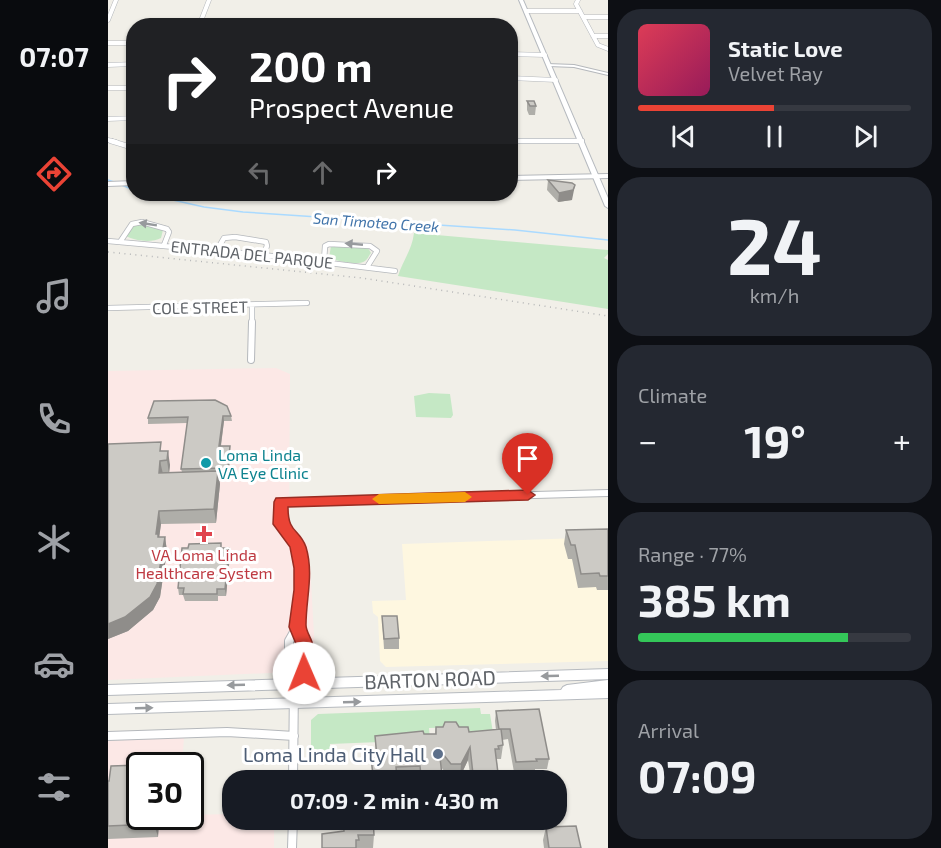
<!DOCTYPE html>
<meta charset="utf-8">
<style>
:root{--surface:#171b24;--page:#242831;--text:#f1f3f6;--muted:#9ea1a6;--line:#363941;--accent:#ea4335}
body{margin:0;font-family:"Exo 2",sans-serif;background:var(--page);color:var(--text);height:100vh;display:flex;flex-direction:column;font-size:22px;white-space:nowrap}
*{box-sizing:border-box;margin:0}
p{font-size:20px;color:var(--muted)}
.icon{flex:none;width:33px;height:33px;fill:none;stroke:currentColor;stroke-width:2;stroke-linecap:round;stroke-linejoin:round}
.map{position:relative;flex:1;overflow:hidden}
.panel{display:flex;flex-direction:column;gap:9px;padding:9px;background:#0d0f14;width:333px}
.panel>*{flex:none}
.banner{position:absolute;left:18px;top:18px;width:392px;height:183px;border-radius:24px;box-shadow:0 2px 4px #0004;background:#202124;color:#fff;overflow:hidden}
.speed{position:absolute;left:18px;top:752px;display:flex;gap:12px;font-size:30px;font-weight:700;text-align:center}
.speed>*{display:grid;place-content:center;width:78px;height:78px;border-radius:50%;background:var(--surface);box-shadow:0 2px 4px #0004;line-height:1}
.speed .limit{border:3px solid #111;border-radius:9px;background:#fff;color:#111}
.pin{position:absolute;display:grid;place-items:center;width:51px;height:51px;color:#fff;margin:-62px -26px;border-radius:50% 50% 50% 0;rotate:-45deg;box-shadow:0 0 6px #0007}
.pin .icon{rotate:45deg}
.me{position:absolute;width:66px;margin:-33px;rotate:359deg;stroke-linejoin:round;filter:drop-shadow(0 0 4px #0008)}
.turn{display:flex;align-items:center;gap:21px;height:126px;padding:0 24px;font-size:27px}
.turn .icon{width:78px;height:78px;stroke-width:2.5}
.turn b{display:block;font-size:42px;line-height:51px}
.lanes{display:flex;align-items:center;height:57px;padding:0 24px;background:#0003;justify-content:center;gap:30px;direction:ltr}
.lanes .off{opacity:.35}
.big{font-size:45px;font-weight:700;line-height:1.1}
.panel .card{flex:1;display:flex;flex-direction:column;justify-content:center;gap:9px;min-width:0;padding:0 21px;border-radius:24px;background:var(--page)}
.panel .dial{align-items:center;gap:0}
.dial b{font-size:78px;line-height:1}
.song{display:flex;align-items:center;gap:18px}
.cover{width:72px;height:72px;border-radius:9px;background:linear-gradient(135deg,hsl(350 70% 55%),hsl(330 70% 35%))}
.played{height:6px;border-radius:3px;background:linear-gradient(90deg,var(--accent) 50%,var(--line) 50%)}
.keys{display:flex;justify-content:space-around;direction:ltr}
.heat{display:flex;justify-content:space-between;align-items:center;font-size:33px;direction:ltr}
.charge{height:9px;border-radius:4px;background:linear-gradient(90deg,#34c759 77%,var(--line) 0)}
.trip{position:absolute;left:114px;top:770px;width:345px;height:60px;border-radius:24px;background:var(--surface);box-shadow:0 2px 4px #0004;font-weight:700;line-height:60px;text-align:center}
main{display:flex;flex:1;min-height:0}
.dock{display:flex;flex-direction:column;width:108px;justify-content:space-around;align-items:center;background:#090b0e;color:var(--muted)}
.dock .icon{width:42px;height:42px}
.dock .current{color:var(--accent)}
.dock b{font-size:27px;color:var(--text)}
.map>svg:first-child{display:block}
</style>
<main>
<nav class="dock">
<b>07:07</b>
<svg class="icon current" aria-label="directions" viewBox="0 0 24 24"><path d="M12 3l9 9-9 9-9-9zM9 14v-3h6M13 9l2 2-2 2"/></svg>
<svg class="icon" aria-label="music" viewBox="0 0 24 24"><path d="M9 18V5l10-2v13"/><circle cx="6" cy="18" r="3"/><circle cx="16" cy="16" r="3"/></svg>
<svg class="icon" aria-label="phone" viewBox="0 0 24 24"><path d="M5 4h4l2 5-3 2q2 4 5 5l2-3 5 2v4C11 20 4 13 5 4z"/></svg>
<svg class="icon" aria-label="climate" viewBox="0 0 24 24"><path d="M12 3v18M4 7l16 10M4 17L20 7"/></svg>
<svg class="icon" aria-label="car" viewBox="0 0 24 24"><path d="M5 17H2v-5l4-1 3-4h7l3 4 3 1v5h-3M9 17h6M6 11h13"/><circle cx="7" cy="17" r="2"/><circle cx="17" cy="17" r="2"/></svg>
<svg class="icon" aria-label="filters" viewBox="0 0 24 24"><path d="M4 7h16M4 17h16"/><circle cx="9" cy="7" r="2"/><circle cx="15" cy="17" r="2"/></svg>
</nav>
<div class="map">
<svg width="500" height="848" viewBox="0 0 500 848">
<rect width="100%" height="100%" fill="#f1efe8"/>
<!-- commercial -->
<path fill="#fef7e0" d="M500 537V661L278 667 272 661 270 617 265 613 264 601 298 600 294 544Z"/>
<!-- medical -->
<path fill="#fce8e6" d="M168 368 182 374 181 521 201 546 208 671 0 680V371Z
M76 737 74 765H32V816L124 814V819H166V848H0V741Z"/>
<!-- green -->
<path fill="#c5e8c5" d="M34 224 55 230 53 238C44 243 27 241 18 236L23 226Z
M306 233 500 250V254L496 258 500 260V309L290 276C295 260 304 250 306 233Z
M223 246 260 248 263 253C261 255 260 259 257 261 250 266 229 261 221 258Z
M321 393 342 394 345 415 343 418 308 417 306 396Z
M372 708 373 714H382L386 739 361 740 359 727 321 728 322 740 222 744V754L203 755V720L210 714Z"/>
<g fill="none" stroke-linecap="round" stroke-linejoin="round">
<!-- stream -->
<path stroke="#aadaff" stroke-width="1.5" d="M0 180 6 182
M11 184 26 190
M38 194 96 207 135 212 407 230 500 240"/>
<!-- minor-far3 casing -->
<g stroke="#b5b8bc" stroke-width="5">
<path id="minor-far3" d="M470 0 468 4 490 45 500 49
M418 11H472
M475 17H500
M0 20 8 0
M91 26 101 0
M485 36H500
M0 43H26
M402 54 437 55
M0 65 26 64
M402 78 448 80
M0 88H26
M21 118 26 105
M0 119 26 118
M0 140 8 142
M402 141H474"/>
</g>
<!-- minor-far2 casing -->
<g stroke="#b5b8bc" stroke-width="6">
<path id="minor-far2" d="M3 141 26 148
M402 141H474
M0 241 155 255 287 271
M12 242 24 224 34 222 59 229 61 232 56 245
M109 250 116 238 127 237 158 242 159 246 155 255
M216 261 217 246 221 244 262 246 269 251 259 267
M0 308 199 303
M144 323V305"/>
</g>
<!-- minor-far1 casing -->
<g stroke="#b5b8bc" stroke-width="8">
<path id="minor-far1" d="M143 360 144 322
M192 554 190 545 173 524V502L500 493"/>
</g>
<!-- minor casing -->
<g stroke="#b5b8bc" stroke-width="10">
<path id="minor" d="M186 683 196 673V644L189 627
M0 736 119 732 186 736
M185 780 186 683 181 674V641L189 627 194 568 191 553
M184 848 185 819"/>
</g>
<!-- tertiary casing -->
<g stroke="#b5b8bc" stroke-width="2">
<path id="tertiary" d="M439 64 466 65 500 73V75L466 67 441 66 439 65Z
M500 174V178L402 180V176Z
M26 181V185L0 186V182Z"/>
</g>
<!-- secondary casing -->
<g stroke="#b6babf" stroke-width="2">
<path id="secondary" d="M411 0H415L500 198V208L497 206Z
M500 669V679L0 695V685Z
M500 680V698L0 714V704L453 690 455 687 459 685Z"/>
</g>
<!-- minor-far3 -->
<use href="#minor-far3" stroke="#fff" stroke-width="4"/>
<!-- minor-far2 -->
<use href="#minor-far2" stroke="#fff" stroke-width="4.5"/>
<!-- minor-far1 -->
<use href="#minor-far1" stroke="#fff" stroke-width="6"/>
<!-- minor -->
<use href="#minor" stroke="#fff" stroke-width="8"/>
<!-- tertiary -->
<use href="#tertiary" fill="#fff" fill-rule="evenodd"/>
<!-- secondary -->
<use href="#secondary" fill="#fff" fill-rule="evenodd"/>
<!-- rail -->
<path stroke="#b6b7b8" stroke-width="1.5" stroke-dasharray="1 4.5" stroke-linecap="butt" d="M0 252 254 278 500 316"/>
</g>
<!-- wall -->
<path fill="#afaea9" d="M419 101 428 106 427 115H421L419 110Z
M440 180 464 200 450 202 439 190Z
M123 416 124 421H116L113 446H122V451L121 473H110L112 484 108 523 53 524 51 537H57L59 551 52 597 45 610 20 631 0 639V444L55 451 62 465 61 472H74L73 469 79 423 40 424V418Z
M500 529V590H489L488 587 470 588 464 559H460L456 544 458 530Z
M114 548H121L122 555 118 596H110V601H77L75 595H71L70 588Z
M274 616 291 638V649H276Z
M388 711 441 759 439 769H427V772H406L400 739 394 740 395 745 393 759H389V762L390 773 389 780H363L360 760 352 777H341L333 767 334 780H234L264 774 263 758 268 757 267 736 327 734 328 727H351L361 732 388 730 387 721Z
M0 781 32 816H57L56 822H51L50 837 0 839Z
M438 827 473 848H436L435 840Z
M235 831 266 835 265 848H214Z"/>
<!-- shaded-wall -->
<path fill="#8f8d8a" d="M467 185 464 200 450 202 451 193Z
M115 416 116 421 112 451 111 446Z
M122 446V451L121 473 120 468Z
M60 451 62 465 61 474 59 460Z
M52 461 55 474 51 473Z
M110 471 112 484 108 523 106 509Z
M51 511 53 524 51 539 48 534Z
M57 537 59 551 52 597 45 610 20 631 0 639V624Z
M121 548 122 555 118 596 117 589Z
M362 747 360 760 352 777 353 764Z
M47 816H50L51 822 50 837 46 824Z"/>
<!-- building -->
<path fill="#cccac5" stroke="#8f8d8a" stroke-width="1.5" d="M419 101H426L428 106H422Z
M440 180 464 183 467 185 465 190 451 193Z
M107 400 119 406 123 416H115L111 446H122L120 468 73 469 80 417 40 418 46 401Z
M53 442 52 451H60L59 460 52 461 51 473 110 471 106 509 51 511 48 534H50V537H57L49 584 42 597 17 617 0 624V444Z
M500 529V576H492L491 573 473 574 467 545H463L458 530Z
M113 543V548H121L117 589H109V594H75L76 588H70L74 548H80L81 544Z
M274 616H289L291 638 276 639Z
M431 709 441 759H428L429 761 408 762 402 729H391L388 711Z
M337 722H348L351 727H360L361 732 393 729 395 745 390 746 391 749H387L390 773 365 774 362 747 353 764H343L331 749 334 775 313 776 312 766 288 767 289 780H234L233 776 265 774 263 758 269 757 267 736 315 731 316 734H328V727H335Z
M32 765V816H47L46 824 0 826V781H1L3 766Z
M235 819H265L266 835H250L251 840H248V848H214V834L236 831Z
M468 826 473 848H441L438 827Z"/>
<!-- one-way arrows -->
<defs><path id="oneway-solid" d="M-6-.8H1V-3.2L6.5 0L1 3.2V.8H-6Z" transform="scale(1.5)"/></defs>
<g fill="#979a9d">
<use href="#oneway-solid" transform="translate(40 224) rotate(-171)"/>
<use href="#oneway-solid" transform="translate(246 244) rotate(-175)"/>
<use href="#oneway-solid" transform="translate(442 676) rotate(178)"/>
<use href="#oneway-solid" transform="translate(128 685) rotate(178)"/>
<use href="#oneway-solid" transform="translate(244 702) rotate(-2)"/>
<use href="#oneway-solid" transform="translate(36 708) rotate(-2)"/>
</g>
<!-- route -->
<path fill="#ea4335" stroke="#982c22" stroke-width="1.5" d="M420 490 427 495 420 500 180 507C180 534 191 528 198 547 206 574 198 598 198 625 198 631 202 636 204 642 206 652 207 670 202 678L196 681 190 678 188 673V644L181 627 186 590V568L182 547 165 524 166 502 168 498Z"/>
<!-- slow -->
<path fill="#f59e0b" d="M357 492 364 497 357 502 271 504 264 499 271 494Z"/>
<!-- markers -->
<circle fill="#0f9aa8" stroke="#fff" stroke-width="2" cx="98" cy="463" r="6"/>
<path fill="#e0444e" stroke="#fff" stroke-width="2" d="M93 525h6v6h6v6h-6v6h-6v-6h-6v-6h6z"/>
<circle fill="#5c6f8a" stroke="#fff" stroke-width="2" cx="330" cy="754" r="6"/>
<g text-anchor="middle" dominant-baseline="central" stroke-width="6" stroke-linejoin="round" paint-order="stroke">
<!-- far-water labels -->
<g font-size="15" font-style="italic" fill="#4174aa" stroke="#fff">
<text transform="translate(268 222) rotate(4)">San Timoteo Creek</text>
</g>
<!-- street labels -->
<g font-size="16" fill="#5f6368" stroke="#fff">
<text transform="translate(144 254) rotate(6)">ENTRADA DEL PARQUE</text>
<text transform="translate(92 307) rotate(-1)">COLE STREET</text>
</g>
<!-- culture labels -->
<g font-size="16" fill="#0d838f" stroke="#fff" text-anchor="start">
<text x="110" y="454">Loma Linda<tspan x="110" dy="18">VA Eye Clinic</tspan></text>
</g>
<!-- health labels -->
<g font-size="16" fill="#be3a42" stroke="#fff">
<text x="96" y="554">VA Loma Linda<tspan x="96" dy="18">Healthcare System</tspan></text>
</g>
<!-- near-street labels -->
<g font-size="20" fill="#5f6368" stroke="#fff">
<text transform="translate(322 679) rotate(-2)">BARTON ROAD</text>
</g>
<!-- near-service labels -->
<g font-size="20" fill="#4e5e75" stroke="#fff" text-anchor="end">
<text x="318" y="754">Loma Linda City Hall</text>
</g>
</g>
</svg>
<div class="speed"><div class="limit">30</div></div>
<div class="pin" style="left:420px;top:495px;background:#d93025"><svg class="icon" aria-label="arrive" viewBox="0 0 24 24"><path d="M6 21V4h12l-3 4 3 4H6"/></svg></div>
<svg class="me" style="left:196px;top:673px" viewBox="-20 -20 40 40"><circle r="19" fill="#fff"/><path d="M0-13L10 11 0 6-10 11z" fill="#ea4335"/></svg>
<div class="trip">07:09 · 2 min · 430 m</div>
<div class="banner">
<div class="turn"><svg class="icon" aria-label="right" viewBox="0 0 24 24"><path d="M7 20v-9h11M14 6l5 5-5 5"/></svg><div><b>200 m</b>Prospect Avenue</div></div>
<div class="lanes"><svg class="icon off" aria-label="left" viewBox="0 0 24 24"><path d="M17 20v-9H6M10 6l-5 5 5 5"/></svg><svg class="icon off" aria-label="ahead" viewBox="0 0 24 24"><path d="M12 20V5M6 11l6-6 6 6"/></svg><svg class="icon" aria-label="right" viewBox="0 0 24 24"><path d="M7 20v-9h11M14 6l5 5-5 5"/></svg></div>
</div>
</div>
<section class="panel">
<div class="card">
<div class="song"><i class="cover"></i><div><b>Static Love</b><p>Velvet Ray</p></div></div>
<div class="played"></div>
<div class="keys"><svg class="icon" aria-label="previous" viewBox="0 0 24 24"><path d="M18 5L8 12l10 7zM5 5v14"/></svg><svg class="icon" aria-label="pause" viewBox="0 0 24 24"><path d="M8 5v14M16 5v14"/></svg><svg class="icon" aria-label="next" viewBox="0 0 24 24"><path d="M6 5l10 7-10 7zM19 5v14"/></svg></div>
</div>
<div class="card dial"><b>24</b><p>km/h</p></div>
<div class="card"><p>Climate</p>
<div class="heat"><a>−</a><b class="big">19°</b><a>+</a></div>
</div>
<div class="card"><p>Range · 77%</p><b class="big">385 km</b><div class="charge"></div></div>
<div class="card"><p>Arrival</p><b class="big">07:09</b></div>
</section>
</main>
